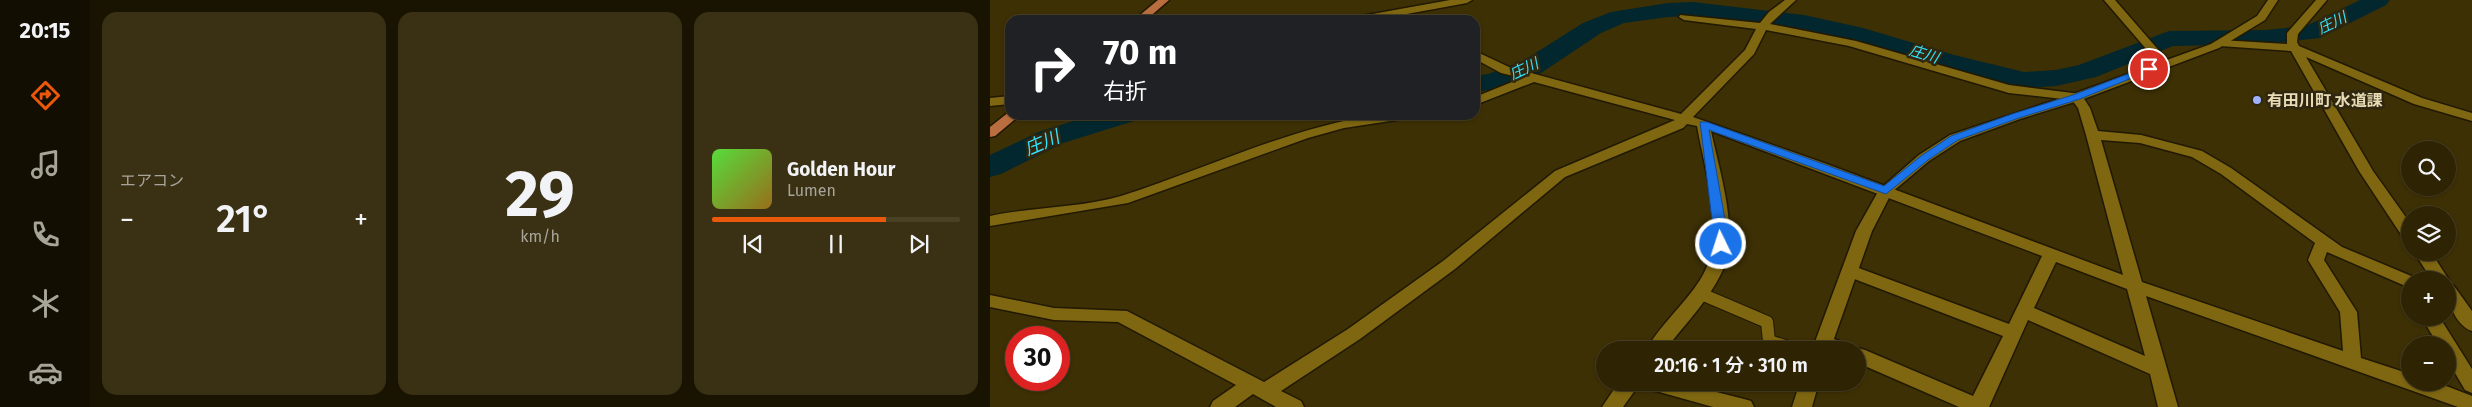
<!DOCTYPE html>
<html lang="ja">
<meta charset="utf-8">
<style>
:root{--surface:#2e2404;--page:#3a3013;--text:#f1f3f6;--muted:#a7a49a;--line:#494126;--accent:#ea580c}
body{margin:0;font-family:"Fira Sans","Noto Sans JP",sans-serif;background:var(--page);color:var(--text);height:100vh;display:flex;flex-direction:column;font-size:19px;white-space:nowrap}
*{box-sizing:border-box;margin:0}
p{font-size:16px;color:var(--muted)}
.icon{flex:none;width:28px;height:28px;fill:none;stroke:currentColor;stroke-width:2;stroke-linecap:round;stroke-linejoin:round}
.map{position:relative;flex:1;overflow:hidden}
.panel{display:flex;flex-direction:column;gap:12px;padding:12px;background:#191402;width:900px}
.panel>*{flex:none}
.guide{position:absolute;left:15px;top:15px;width:475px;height:105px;border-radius:15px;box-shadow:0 1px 4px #0004,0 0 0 1px var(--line);background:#202124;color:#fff;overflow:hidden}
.buttons{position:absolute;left:1411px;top:141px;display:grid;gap:10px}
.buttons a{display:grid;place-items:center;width:55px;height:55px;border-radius:50%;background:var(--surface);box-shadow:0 1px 4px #0004,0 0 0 1px var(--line);font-size:25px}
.speed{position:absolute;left:15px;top:326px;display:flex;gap:10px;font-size:25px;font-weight:700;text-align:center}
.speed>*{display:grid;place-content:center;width:65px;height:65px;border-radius:50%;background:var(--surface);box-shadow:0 1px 4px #0004,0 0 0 1px var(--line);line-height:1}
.speed .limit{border:8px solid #d22;background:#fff;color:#111}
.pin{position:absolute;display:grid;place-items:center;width:42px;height:42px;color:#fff;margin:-21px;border:2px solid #fff;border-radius:50%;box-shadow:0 1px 5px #0007}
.me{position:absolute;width:55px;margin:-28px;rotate:356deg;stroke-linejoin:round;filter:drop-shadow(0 0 4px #0008)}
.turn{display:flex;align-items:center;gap:18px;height:105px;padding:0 15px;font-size:22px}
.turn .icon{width:65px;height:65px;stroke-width:2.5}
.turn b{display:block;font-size:35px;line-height:42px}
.big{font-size:38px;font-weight:600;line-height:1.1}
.panel .tile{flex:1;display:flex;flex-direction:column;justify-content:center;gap:8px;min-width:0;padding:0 18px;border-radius:15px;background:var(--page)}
.panel .dial{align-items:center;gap:0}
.dial b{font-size:65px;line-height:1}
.song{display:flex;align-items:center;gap:15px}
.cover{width:60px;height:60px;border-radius:8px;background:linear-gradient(135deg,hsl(110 70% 55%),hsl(40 70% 35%))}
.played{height:5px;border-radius:2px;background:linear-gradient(90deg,var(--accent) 70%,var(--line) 70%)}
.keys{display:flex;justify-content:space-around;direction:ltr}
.heat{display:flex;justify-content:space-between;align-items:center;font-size:28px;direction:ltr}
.panel .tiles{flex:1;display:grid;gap:12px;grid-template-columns:repeat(3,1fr)}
.trip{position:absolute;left:606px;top:341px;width:270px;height:50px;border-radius:25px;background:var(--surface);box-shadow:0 1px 4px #0004,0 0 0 1px var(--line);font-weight:600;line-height:50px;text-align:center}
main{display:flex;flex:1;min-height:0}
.tabs{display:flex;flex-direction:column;width:90px;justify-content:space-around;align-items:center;background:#120e02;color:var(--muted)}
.tabs .icon{width:35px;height:35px}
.tabs .current{color:var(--accent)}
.tabs b{font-size:22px;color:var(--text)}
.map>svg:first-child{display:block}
</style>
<main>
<nav class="tabs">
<b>20:15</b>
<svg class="icon current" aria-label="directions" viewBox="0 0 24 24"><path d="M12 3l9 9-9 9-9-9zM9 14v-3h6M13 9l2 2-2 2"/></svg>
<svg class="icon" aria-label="music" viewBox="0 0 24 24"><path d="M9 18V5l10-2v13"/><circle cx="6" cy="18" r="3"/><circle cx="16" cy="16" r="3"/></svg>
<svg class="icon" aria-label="phone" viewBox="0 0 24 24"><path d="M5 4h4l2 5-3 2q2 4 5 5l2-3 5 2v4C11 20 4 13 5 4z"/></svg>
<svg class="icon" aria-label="climate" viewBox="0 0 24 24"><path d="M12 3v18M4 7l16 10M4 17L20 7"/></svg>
<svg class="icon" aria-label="car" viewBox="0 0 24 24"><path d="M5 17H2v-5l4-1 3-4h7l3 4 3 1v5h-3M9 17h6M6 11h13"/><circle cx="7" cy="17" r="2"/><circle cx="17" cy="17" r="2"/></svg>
</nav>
<section class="panel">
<div class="tiles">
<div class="tile"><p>エアコン</p>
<div class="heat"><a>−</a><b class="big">21°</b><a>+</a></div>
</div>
<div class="tile dial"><b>29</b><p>km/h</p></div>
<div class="tile">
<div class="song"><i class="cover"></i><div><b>Golden Hour</b><p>Lumen</p></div></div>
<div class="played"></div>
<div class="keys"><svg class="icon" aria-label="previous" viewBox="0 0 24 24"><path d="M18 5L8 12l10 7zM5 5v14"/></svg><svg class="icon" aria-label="pause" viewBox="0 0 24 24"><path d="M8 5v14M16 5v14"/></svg><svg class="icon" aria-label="next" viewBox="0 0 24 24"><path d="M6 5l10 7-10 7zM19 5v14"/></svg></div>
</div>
</div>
</section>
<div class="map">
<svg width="1482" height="407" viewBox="0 0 1482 407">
<rect width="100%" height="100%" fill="#3d3005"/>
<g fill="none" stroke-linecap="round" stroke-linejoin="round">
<!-- river -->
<path fill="#02272e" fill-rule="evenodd" d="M1370 0H1400L1396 5 1330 38 1276 44 1183 46 1106 77 1066 86 1034 88 947 67 858 39 814 29 703 16 678 17 634 23 611 33 551 73 513 88 485 92V76L498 74 533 61 593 23 621 12 678 3 703 2 814 15 873 28 964 55 1034 72 1066 70 1089 65 1179 31 1276 30 1316 26Z
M103 115H149L144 121 73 143 11 174 0 177V155L51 131Z"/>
<!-- service casing -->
<g stroke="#211902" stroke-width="14">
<path id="service" d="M709 293 777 322 779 341 808 350"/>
</g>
<!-- minor casing -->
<g stroke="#211902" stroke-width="3">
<path id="minor" d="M460 0H482L477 3 384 20H361L366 17Z
M795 0H806L780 24 866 41 1019 85 1091 94 1100 108 1108 131 1151 135 1212 151 1241 168 1352 247 1426 278 1427 280H1420V288L1337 252 1334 260 1367 312 1371 358 1420 374V382H1446L1482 396V407H1468L1156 296 1188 407H1168L1160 374 1038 320 999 407H969L868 363V350H833L828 348 825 343 828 338C838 335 849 341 860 345L862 350 868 348 875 350 983 396 1013 336 854 275 852 271 854 267H866L1019 324 1052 256 721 131C729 169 748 228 735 265 722 297 696 323 675 350H656C670 325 694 305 710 280 738 237 715 173 707 126L697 124 693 128 575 177 465 269 370 339 291 391 311 401 314 407H286L263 394 245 407H220L223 401 246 385 128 322 64 320 0 307V295L64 308 137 311 274 382 358 329 453 261 565 171 685 120 544 82 485 105V97L532 78 511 73 485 59V51L519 67 691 114 755 50 766 29 694 20 689 17 690 15 770 23 779 12ZM776 30 859 46 1019 93 1082 100 1088 108 1096 135 1133 275 834 163 703 117 764 54ZM1111 140 1150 143 1202 157 1231 174 1325 243 1318 260 1350 312 1353 351 1152 282ZM1066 262 1137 289 1155 356 1044 308Z
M1114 0H1125L1178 61V65H1170Z
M1326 0H1337L1308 34 1307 42 1309 46 1432 98 1482 113V121L1424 104 1316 57 1383 171 1420 223V240L1414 239 1369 171 1301 51 1230 46 1224 43 1230 40 1297 44V33Z
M20 96V104L0 106V98Z
M387 115H419L413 119 354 128 318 138 138 203 0 226V216C42 207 90 208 131 196 217 169 297 128 387 115Z
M1424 252H1441L1459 280 1458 283V280H1442Z
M1458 284 1464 286 1482 311V331C1465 325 1456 300 1458 284Z
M1432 318H1450L1482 369V393L1475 390 1458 361V345H1448Z
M629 382H687L754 399 761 401 764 407H723L648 386 633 407H612Z"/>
</g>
<!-- tertiary casing -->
<g stroke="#211902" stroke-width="3">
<path id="tertiary" d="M1278 0H1288L1275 20 1229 48 1091 100 1030 119 970 141 939 161 902 192 882 231 840 350H822L866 231 889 190 929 155 960 135 1083 94 1221 44 1267 16Z
M810 382H829L822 407H802Z"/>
</g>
<!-- primary casing -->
<g stroke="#211902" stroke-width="3">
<path id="primary" d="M168 0H179L156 20H144Z
M19 112 20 115H30L5 136 0 137V127Z"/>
</g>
<!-- service -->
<use href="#service" stroke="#7f6711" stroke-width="12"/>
<!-- minor -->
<use href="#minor" fill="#7f6711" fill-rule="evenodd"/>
<!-- tertiary -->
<use href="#tertiary" fill="#7f6711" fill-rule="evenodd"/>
<!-- primary -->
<use href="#primary" fill="#ba6e40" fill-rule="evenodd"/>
</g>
<!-- route -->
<path fill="#1a73e8" stroke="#114b97" d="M1156 67 1164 69 1090 99 1029 118 968 140 938 160 896 194 719 130 734 214 737 244 731 248 725 244 710 122H717L894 186 931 156 961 136 1022 114 1083 95Z"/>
<!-- markers -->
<circle fill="#9fb3fd" stroke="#2f270f" stroke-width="2" cx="1267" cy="100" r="5"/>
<g text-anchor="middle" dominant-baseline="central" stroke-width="5" stroke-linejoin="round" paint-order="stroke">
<!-- far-water labels -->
<g font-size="15" font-style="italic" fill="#37e2fe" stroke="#2f270f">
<text transform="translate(1342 23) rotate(-26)">庄川</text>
<text transform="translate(934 54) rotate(17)">庄川</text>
<text transform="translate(534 69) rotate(-25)">庄川</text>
</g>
<!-- poi labels -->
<g font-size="16" font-weight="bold" fill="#e7dbb6" stroke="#2f270f" text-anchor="start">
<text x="1277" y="100">有田川町 水道課</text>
</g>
<!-- water labels -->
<g font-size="18" font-style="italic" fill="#37e2fe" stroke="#2f270f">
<text transform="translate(52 143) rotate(-23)">庄川</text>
</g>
</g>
</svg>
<div class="buttons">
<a><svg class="icon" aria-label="search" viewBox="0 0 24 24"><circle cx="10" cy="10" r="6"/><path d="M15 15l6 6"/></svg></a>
<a><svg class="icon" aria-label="layers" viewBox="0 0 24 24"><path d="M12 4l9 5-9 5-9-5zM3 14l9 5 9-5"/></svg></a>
<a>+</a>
<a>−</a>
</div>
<div class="speed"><div class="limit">30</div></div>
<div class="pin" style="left:1159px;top:69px;background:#d93025"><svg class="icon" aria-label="arrive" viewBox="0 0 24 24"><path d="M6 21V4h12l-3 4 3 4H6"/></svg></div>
<svg class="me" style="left:731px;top:244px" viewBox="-20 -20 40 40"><circle r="17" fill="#1a73e8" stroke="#fff" stroke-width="3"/><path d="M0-11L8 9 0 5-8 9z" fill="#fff"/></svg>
<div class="trip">20:16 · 1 分 · 310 m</div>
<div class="guide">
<div class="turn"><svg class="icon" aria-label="right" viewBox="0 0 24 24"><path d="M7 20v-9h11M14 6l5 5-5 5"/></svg><div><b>70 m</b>右折</div></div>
</div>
</div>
</main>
